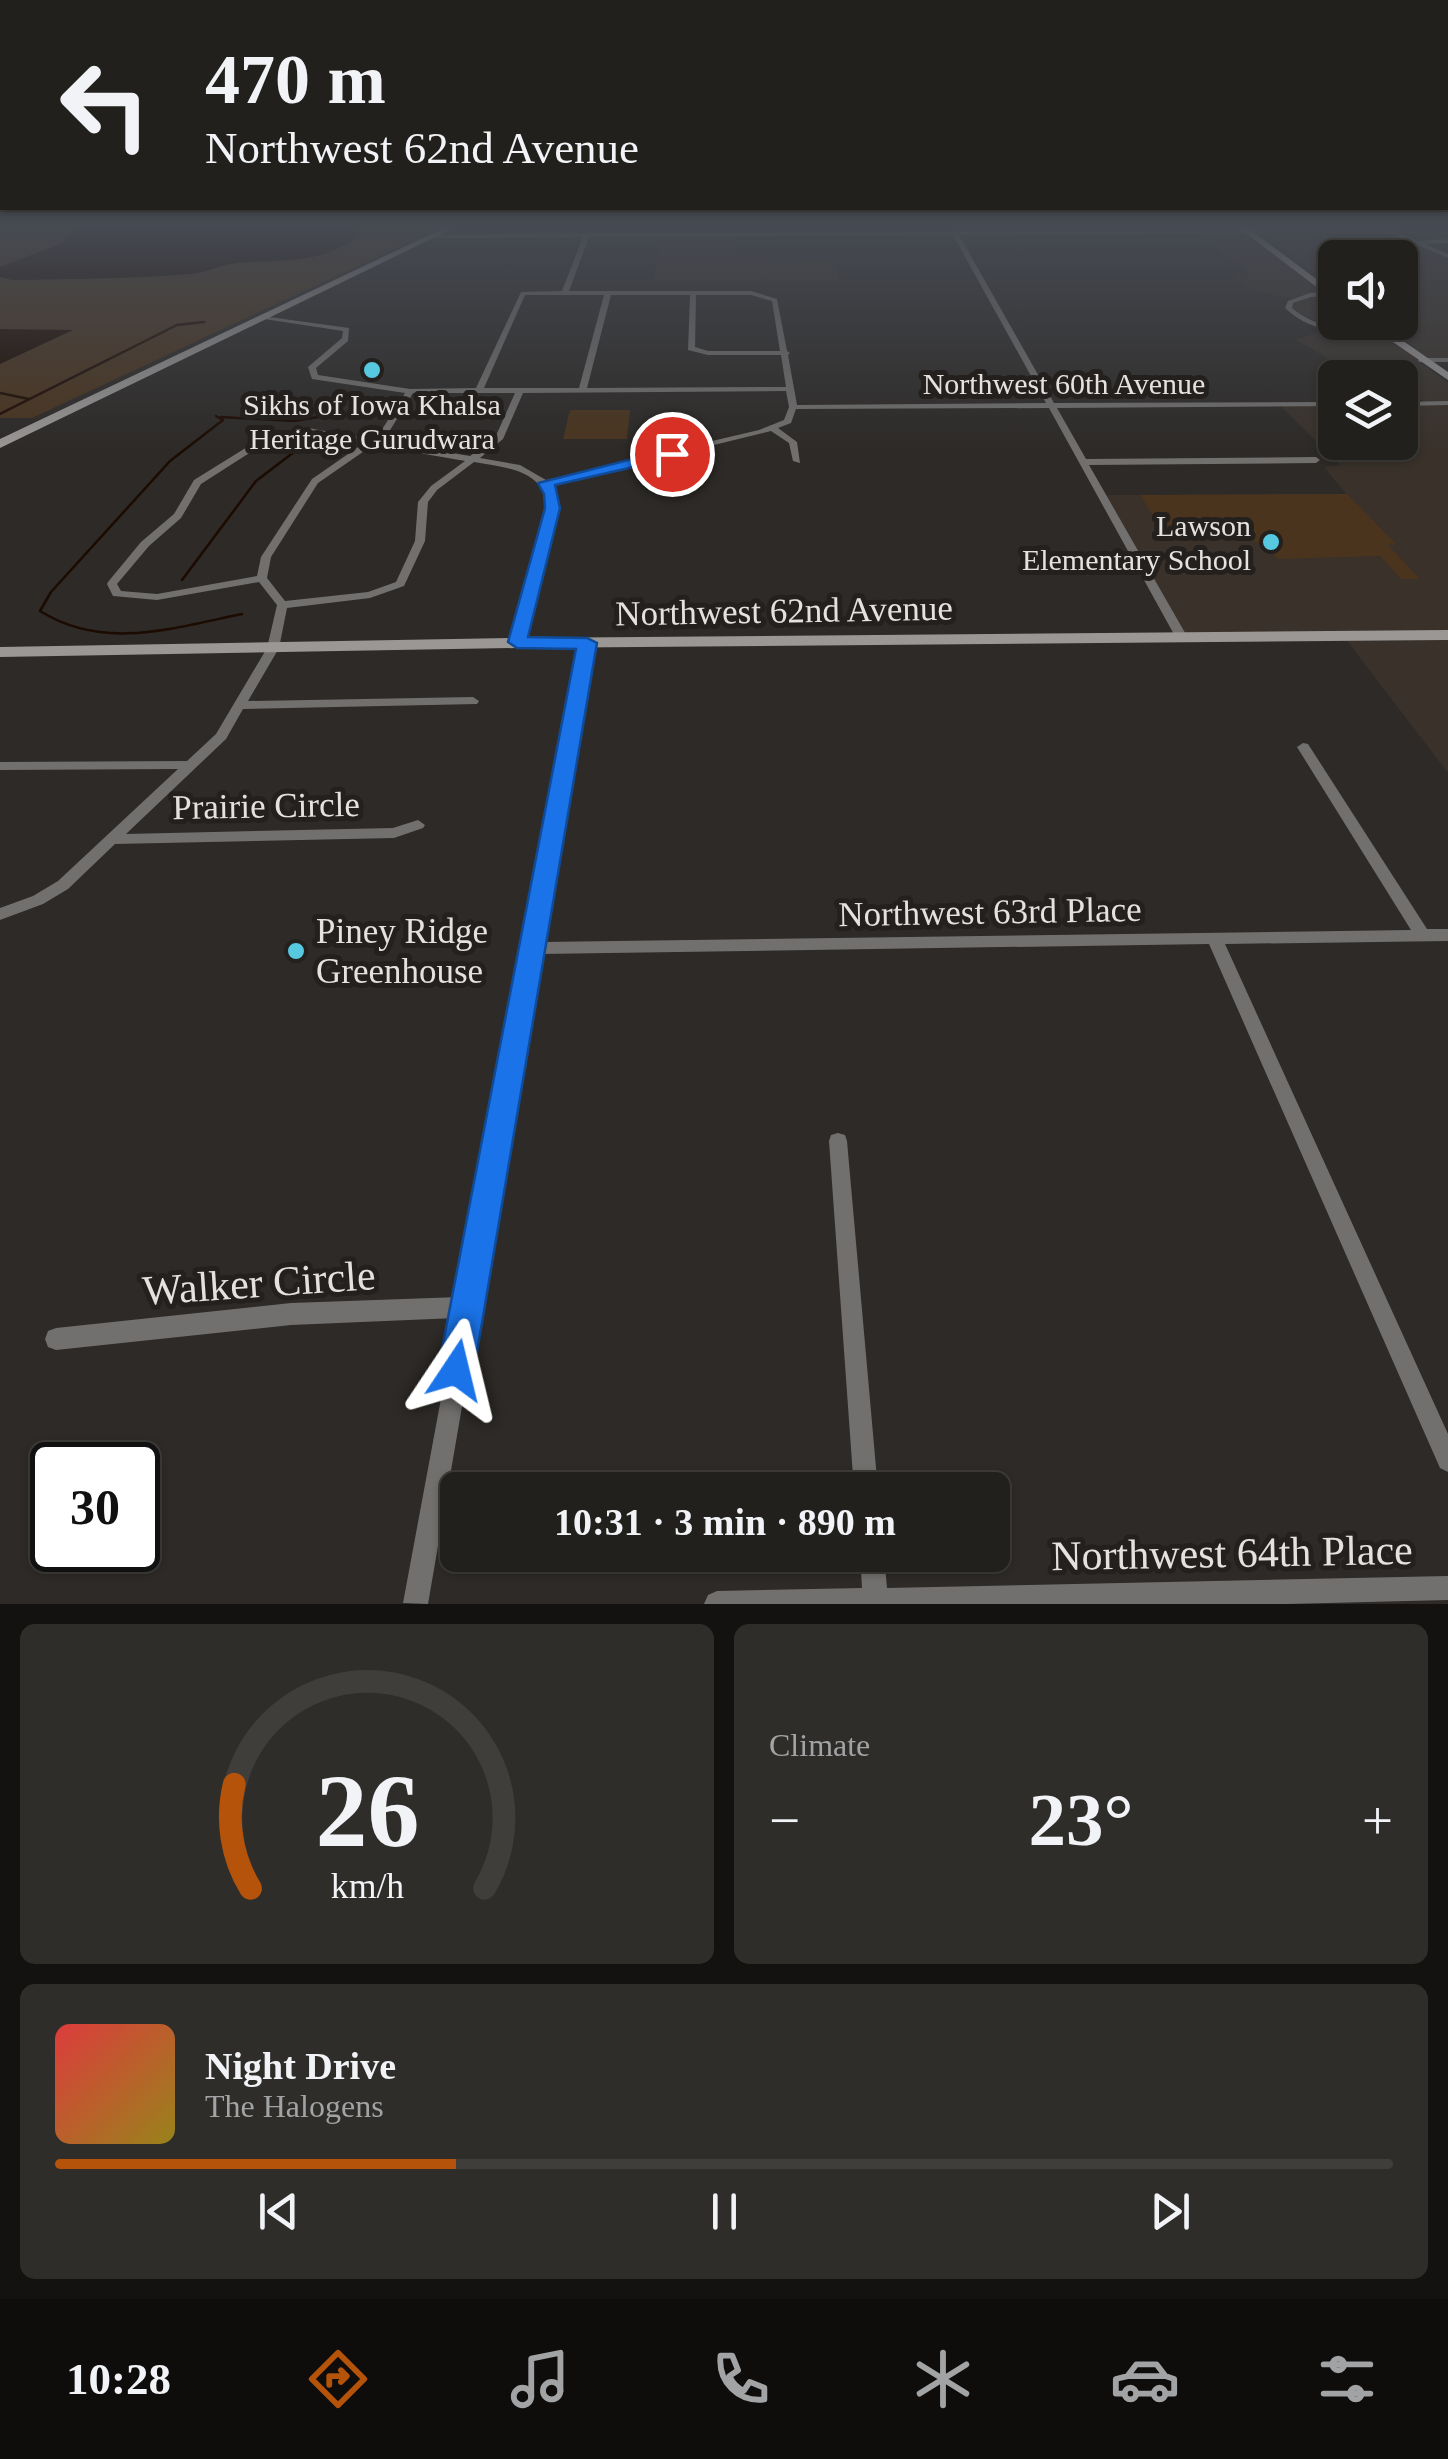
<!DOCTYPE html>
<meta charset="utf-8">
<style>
:root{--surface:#22201d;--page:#2e2d2a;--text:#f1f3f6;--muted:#a2a3a4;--line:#3f3e3b;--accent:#b45309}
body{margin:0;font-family:"Times New Roman",serif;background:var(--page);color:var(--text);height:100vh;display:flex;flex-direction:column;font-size:38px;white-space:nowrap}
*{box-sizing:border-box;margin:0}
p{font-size:32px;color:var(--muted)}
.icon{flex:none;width:55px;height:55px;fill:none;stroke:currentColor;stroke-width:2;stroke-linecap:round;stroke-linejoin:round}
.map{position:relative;height:1604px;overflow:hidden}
.details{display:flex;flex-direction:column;gap:20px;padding:20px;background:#131210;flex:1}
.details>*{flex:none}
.top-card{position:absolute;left:0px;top:0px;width:1450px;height:210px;box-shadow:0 2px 8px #0004,0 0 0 2px var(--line);background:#22201d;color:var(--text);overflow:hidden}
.tools{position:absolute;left:1318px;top:240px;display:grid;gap:20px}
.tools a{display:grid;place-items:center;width:100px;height:100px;border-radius:15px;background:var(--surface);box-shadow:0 2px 8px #0004,0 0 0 2px var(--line);font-size:50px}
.speed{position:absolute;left:30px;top:1442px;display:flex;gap:20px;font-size:50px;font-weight:700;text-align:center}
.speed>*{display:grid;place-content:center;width:130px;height:130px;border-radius:50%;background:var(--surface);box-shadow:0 2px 8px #0004,0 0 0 2px var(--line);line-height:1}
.speed .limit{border:5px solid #111;border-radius:15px;background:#fff;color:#111}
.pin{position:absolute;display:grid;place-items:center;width:85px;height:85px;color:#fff;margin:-42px;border:5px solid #fff;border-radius:50%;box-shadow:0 2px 10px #0007}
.me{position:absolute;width:110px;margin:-55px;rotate:10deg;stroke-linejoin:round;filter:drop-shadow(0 0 8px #0008)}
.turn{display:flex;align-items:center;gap:35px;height:210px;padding:0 40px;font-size:45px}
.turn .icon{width:130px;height:130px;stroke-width:2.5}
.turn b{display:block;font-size:70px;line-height:85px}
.big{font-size:75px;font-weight:600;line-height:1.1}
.details .card{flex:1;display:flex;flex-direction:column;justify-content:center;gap:15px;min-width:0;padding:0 35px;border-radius:15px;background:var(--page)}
.details .dial{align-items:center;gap:0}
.dial svg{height:260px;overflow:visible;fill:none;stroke:var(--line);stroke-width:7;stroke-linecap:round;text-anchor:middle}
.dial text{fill:var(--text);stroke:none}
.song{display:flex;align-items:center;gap:30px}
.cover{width:120px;height:120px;border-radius:15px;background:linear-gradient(135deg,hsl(0 70% 55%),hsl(50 70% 35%))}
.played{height:10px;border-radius:5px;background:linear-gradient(90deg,var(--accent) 30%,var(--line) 30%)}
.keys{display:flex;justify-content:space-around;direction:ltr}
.heat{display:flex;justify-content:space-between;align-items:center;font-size:55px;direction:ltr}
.details .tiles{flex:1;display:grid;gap:20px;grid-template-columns:1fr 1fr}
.card:last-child{grid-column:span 2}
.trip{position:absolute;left:440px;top:1472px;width:570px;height:100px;border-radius:15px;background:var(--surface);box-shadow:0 2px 8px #0004,0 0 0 2px var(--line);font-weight:600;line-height:100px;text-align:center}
.tabs{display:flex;height:160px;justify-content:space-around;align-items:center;background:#0e0d0c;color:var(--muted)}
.tabs .icon{width:70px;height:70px}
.tabs .on{color:var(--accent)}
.tabs b{font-size:45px;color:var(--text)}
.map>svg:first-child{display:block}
</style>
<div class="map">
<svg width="1448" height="1604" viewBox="0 0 1448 1604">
<rect width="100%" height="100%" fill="#2d2a27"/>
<!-- built -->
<path fill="#39312a" d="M1254 228H1381L1448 256V360H1432L1381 323 1400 322V258H1335V288Z
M1249 232 1335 297V322L1369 323 1448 383V635L1182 638 1101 495 1346 494 1324 467 1340 465 1280 405 1335 404V442H1400V404L1425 402 1400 389V378L1373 377 1327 358 1290 336 1296 339 1332 329 1288 308 1292 299 1251 290 1235 277 1250 276 1198 233Z
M656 236H734L736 255H768L769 261 834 260 840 280 654 281 660 238Z
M1448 640V773L1347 641Z"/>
<!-- green -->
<path fill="#4a341e" d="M0 228H439L32 418H0Z
M570 410H630L627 439H563Z
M1347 494 1396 544 1388 545 1420 579H1401L1380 556 1278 559C1252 526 1207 537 1167 537L1140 495Z"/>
<!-- water -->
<path fill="#1c0b00" d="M80 228H349L361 233C325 266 280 259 236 263 220 265 206 273 191 274 131 279 72 279 12 280L0 277V267L65 242 64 236Z
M0 329 73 330 0 364Z"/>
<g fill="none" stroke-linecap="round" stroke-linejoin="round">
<!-- stream -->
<path stroke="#1c0b00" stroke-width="2.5" d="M0 393 29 399
M0 414 177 325 204 322
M216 416 223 420 170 461 51 592 40 611C104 651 173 628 242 614
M221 417 294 421 330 415
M182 580 256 481 298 449 299 437"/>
<!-- street -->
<path fill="#72706e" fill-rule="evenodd" d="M1378 228H1385L1418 241 1448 239V243L1425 244 1448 254V258Z
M1260 230 1262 233 959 235 1054 403 1335 402V406L1057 408 1086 459 1316 457 1320 460 1316 463 1089 465 1188 638 1186 640 1182 641 1176 638 1049 408 796 409 791 423 778 428 797 442 800 463 793 461 789 443 771 431 550 485 554 492 557 508 523 643 517 646 511 643 547 508C544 468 505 468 474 462L437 490 428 502 425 541 404 586 370 598 287 608 279 648 248 701 473 697 479 701 477 704 243 709 226 739 126 834 393 828 418 820 425 825 423 828 394 838 115 844 68 889 43 904 0 920V908L33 896 58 881 178 769 0 770V762L187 761 216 734 267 648 277 605 259 582 157 600 113 596 107 584 108 582 141 542 174 514 194 480 268 434 308 428 370 439 381 431 405 393 312 379 308 367 342 338 343 331 264 319 262 316 349 328 348 341 316 368 318 375 410 389 476 388 521 292 562 291 583 237 433 238 431 235ZM953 235 1046 403 797 405 788 355 790 353 787 351 777 299 751 291H569L589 237ZM525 295H604L579 388H484ZM611 295H690L688 350 708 355H781L786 387 587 388ZM696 295H751L772 301 780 351H708L695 347ZM786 391 789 407 784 420 759 430 546 480 520 465 480 458 503 439 523 393ZM413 393H515L495 438 470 456 379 441 387 435ZM308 434 364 443 312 479 261 557 257 576 157 594 121 591 117 584 149 546 181 518 201 484 273 438ZM373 445 465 461 431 486 418 502 415 541 396 582 368 592 285 601 267 578 271 557 318 483Z
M1335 291V295L1311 297 1293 303 1292 308C1320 332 1360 331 1396 331L1400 333 1396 335C1358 335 1314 336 1285 308L1288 301 1310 293Z
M1422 358H1448V362H1419L1418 360Z
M1448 401V405L1400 406V402Z
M587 640 593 643 542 942 1411 930 1297 747 1303 743 1308 744 1427 929H1448V941L1225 944 1448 1434V1472L1440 1468 1209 944 540 954 428 1604 403 1603 456 1318 291 1325 56 1350 48 1347 45 1339 48 1331 56 1328 291 1303 460 1297 581 643Z
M838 1133 845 1135 847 1141 878 1490H854L829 1141 831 1135Z
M860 1555H884L887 1588 1448 1576V1600L1287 1604H704L708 1595 717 1591 862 1588Z"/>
<!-- secondary -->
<path fill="#9a9795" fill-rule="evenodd" d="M444 228H454L0 448V439Z
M1239 228H1248L1335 293V301Z
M1364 322H1376L1448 372V380Z
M1448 630V640L517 648 0 657V647L517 638Z"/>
</g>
<!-- sky -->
<linearGradient id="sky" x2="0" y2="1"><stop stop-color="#191715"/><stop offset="0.5" stop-color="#464a52"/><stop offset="1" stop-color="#464a52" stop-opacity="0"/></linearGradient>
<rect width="1448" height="452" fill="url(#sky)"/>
<!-- route -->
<path fill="#1a73e8" stroke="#114b97" stroke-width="2.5" d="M672 449 677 450V457L555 485 560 508 528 637 587 638 597 643 474 1370 469 1383 456 1389 443 1383 438 1370 576 649 517 648 508 642 545 508 544 494 538 483Z"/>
<!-- markers -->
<g fill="#56c9e1" stroke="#23201e" stroke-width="4">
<circle cx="372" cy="370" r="10"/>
<circle cx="1271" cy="542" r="10"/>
<circle cx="296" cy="951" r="10"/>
</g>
<g text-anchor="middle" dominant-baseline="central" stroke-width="10" stroke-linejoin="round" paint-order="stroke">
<!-- far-street labels -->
<g font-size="30" fill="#e4e2e0" stroke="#23201e">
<text x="1064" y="383">Northwest 60th Avenue</text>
</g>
<!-- far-poi labels -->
<g font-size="30" fill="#e4e2e0" stroke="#23201e">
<text x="372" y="404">Sikhs of Iowa Khalsa<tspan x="372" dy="34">Heritage Gurudwara</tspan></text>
<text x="1251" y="525" text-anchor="end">Lawson<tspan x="1251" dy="34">Elementary School</tspan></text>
</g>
<!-- street labels -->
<g font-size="35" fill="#e4e2e0" stroke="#23201e">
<text transform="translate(784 611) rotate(-1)">Northwest 62nd Avenue</text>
<text transform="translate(266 806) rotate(-1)">Prairie Circle</text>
<text transform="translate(990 912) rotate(-1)">Northwest 63rd Place</text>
</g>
<!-- poi labels -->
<g font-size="35" fill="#e4e2e0" stroke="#23201e" text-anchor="start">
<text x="316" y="931">Piney Ridge<tspan x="316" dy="40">Greenhouse</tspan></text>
</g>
<!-- near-street labels -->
<g font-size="42" fill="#e4e2e0" stroke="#23201e">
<text transform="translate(259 1283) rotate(-4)">Walker Circle</text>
<text transform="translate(1232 1553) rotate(-1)">Northwest 64th Place</text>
</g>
</g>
</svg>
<div class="tools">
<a><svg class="icon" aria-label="sound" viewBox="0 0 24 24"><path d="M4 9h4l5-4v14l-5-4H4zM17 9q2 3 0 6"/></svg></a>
<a><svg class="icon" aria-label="layers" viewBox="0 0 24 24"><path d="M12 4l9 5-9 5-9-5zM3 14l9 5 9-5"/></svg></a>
</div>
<div class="speed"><div class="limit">30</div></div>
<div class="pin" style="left:672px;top:454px;background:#d93025"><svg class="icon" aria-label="arrive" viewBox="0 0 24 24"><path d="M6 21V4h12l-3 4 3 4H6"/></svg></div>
<svg class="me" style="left:456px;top:1370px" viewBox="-20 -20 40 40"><path d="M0-17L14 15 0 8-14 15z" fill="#1a73e8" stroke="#fff" stroke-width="4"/></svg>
<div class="trip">10:31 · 3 min · 890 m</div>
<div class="top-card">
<div class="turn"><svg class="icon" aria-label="left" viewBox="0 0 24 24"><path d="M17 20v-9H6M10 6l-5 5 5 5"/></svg><div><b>470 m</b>Northwest 62nd Avenue</div></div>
</div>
</div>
<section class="details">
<div class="tiles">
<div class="card dial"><svg viewBox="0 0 100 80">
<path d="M14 69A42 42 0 1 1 86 69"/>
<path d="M14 69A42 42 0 0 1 9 37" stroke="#b45309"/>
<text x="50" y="56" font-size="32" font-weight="700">26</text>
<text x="50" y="72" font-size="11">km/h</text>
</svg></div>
<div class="card"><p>Climate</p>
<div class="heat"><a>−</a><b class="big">23°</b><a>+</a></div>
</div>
<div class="card">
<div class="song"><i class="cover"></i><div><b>Night Drive</b><p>The Halogens</p></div></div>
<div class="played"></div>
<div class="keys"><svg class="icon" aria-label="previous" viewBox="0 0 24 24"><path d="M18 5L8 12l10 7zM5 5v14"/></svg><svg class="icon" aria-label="pause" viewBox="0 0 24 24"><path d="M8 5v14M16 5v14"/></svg><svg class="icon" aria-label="next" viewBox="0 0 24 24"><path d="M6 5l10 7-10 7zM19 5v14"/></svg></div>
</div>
</div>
</section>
<nav class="tabs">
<b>10:28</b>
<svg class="icon on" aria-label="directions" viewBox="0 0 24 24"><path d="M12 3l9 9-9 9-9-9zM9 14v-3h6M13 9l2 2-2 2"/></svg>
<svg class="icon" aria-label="music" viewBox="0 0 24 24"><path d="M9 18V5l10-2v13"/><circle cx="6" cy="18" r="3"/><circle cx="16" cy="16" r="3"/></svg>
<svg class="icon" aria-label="phone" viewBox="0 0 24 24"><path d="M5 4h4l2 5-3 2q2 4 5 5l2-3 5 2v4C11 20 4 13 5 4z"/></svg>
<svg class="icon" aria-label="climate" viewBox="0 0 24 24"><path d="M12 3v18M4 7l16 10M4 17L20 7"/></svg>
<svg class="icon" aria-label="car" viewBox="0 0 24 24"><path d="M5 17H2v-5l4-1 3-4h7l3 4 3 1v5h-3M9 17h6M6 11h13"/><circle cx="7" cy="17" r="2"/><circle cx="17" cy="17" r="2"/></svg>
<svg class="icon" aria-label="filters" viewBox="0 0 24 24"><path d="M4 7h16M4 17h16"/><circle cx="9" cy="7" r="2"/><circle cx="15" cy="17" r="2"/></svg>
</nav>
